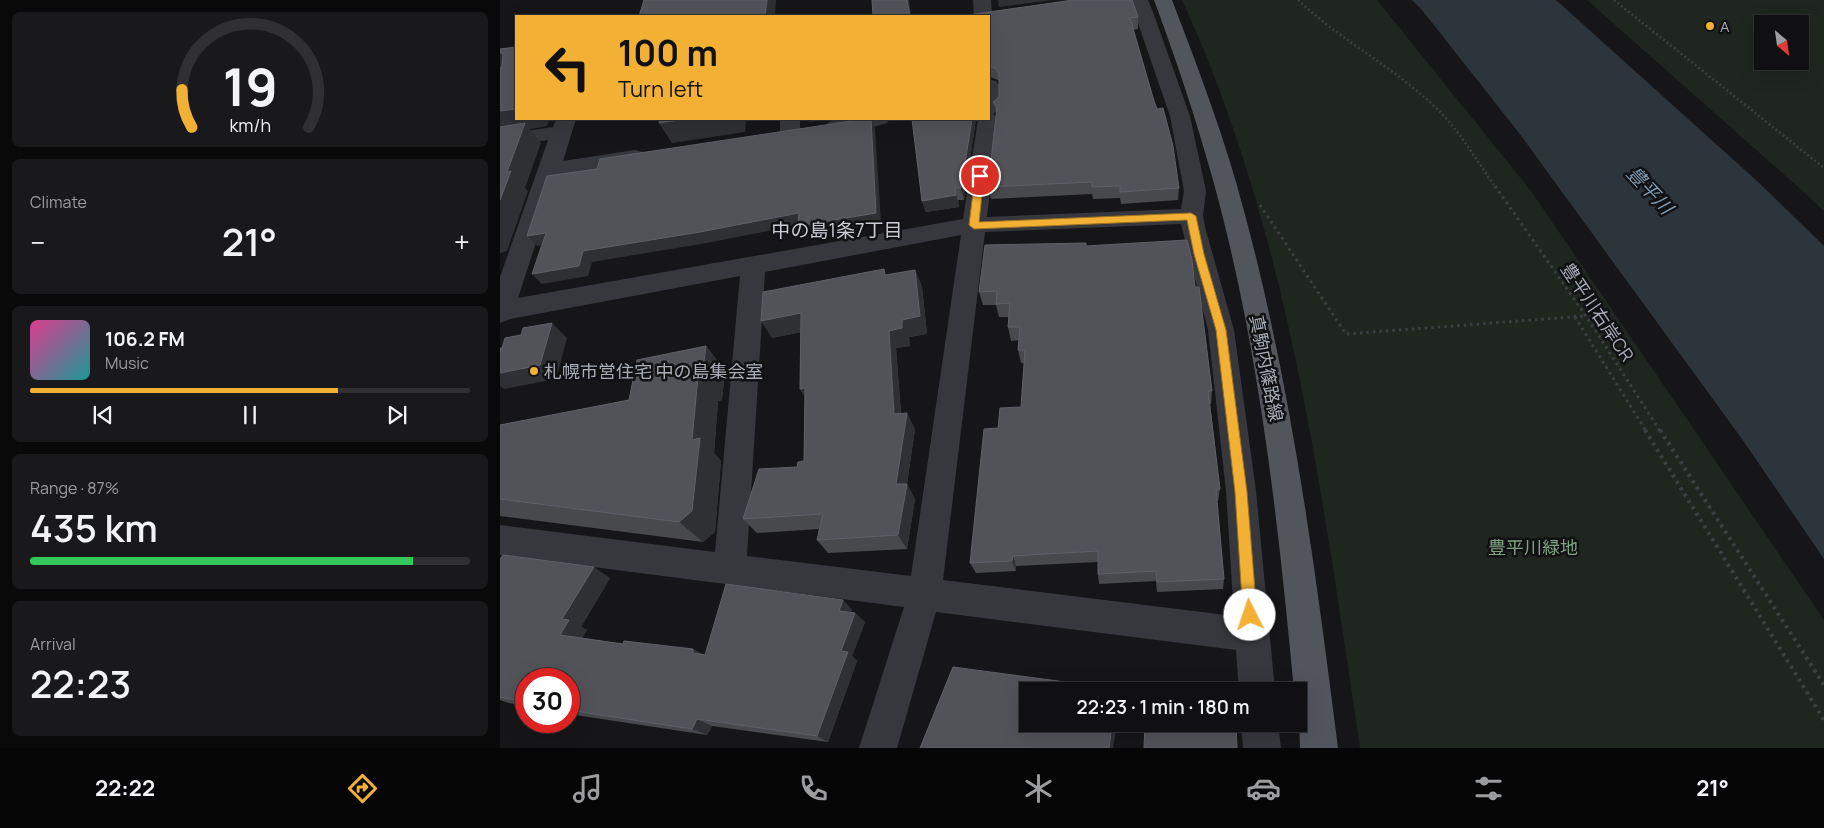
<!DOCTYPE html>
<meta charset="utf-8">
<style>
:root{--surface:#101012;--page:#19191b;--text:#f1f3f6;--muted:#9c9d9f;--line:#303032;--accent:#f2b134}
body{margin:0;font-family:Manrope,"Noto Sans JP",sans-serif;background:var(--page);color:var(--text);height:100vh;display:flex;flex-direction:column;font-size:19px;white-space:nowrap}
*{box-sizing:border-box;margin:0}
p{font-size:16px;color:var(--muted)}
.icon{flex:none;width:28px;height:28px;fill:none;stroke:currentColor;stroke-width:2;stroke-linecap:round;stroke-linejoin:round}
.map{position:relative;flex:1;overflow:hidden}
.details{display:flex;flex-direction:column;gap:12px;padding:12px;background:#09090a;width:500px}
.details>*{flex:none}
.top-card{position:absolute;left:15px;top:15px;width:475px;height:105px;border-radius:0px;box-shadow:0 5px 20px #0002,0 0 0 1px var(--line);background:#f2b134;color:#111;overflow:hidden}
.needle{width:32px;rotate:151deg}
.controls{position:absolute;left:1254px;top:15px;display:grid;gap:10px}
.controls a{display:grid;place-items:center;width:55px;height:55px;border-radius:0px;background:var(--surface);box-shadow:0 5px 20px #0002,0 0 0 1px var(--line);font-size:25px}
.speed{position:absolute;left:15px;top:668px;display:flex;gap:10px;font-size:25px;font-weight:700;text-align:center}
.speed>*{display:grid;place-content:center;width:65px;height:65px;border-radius:50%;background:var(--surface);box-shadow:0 5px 20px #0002,0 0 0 1px var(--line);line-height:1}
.speed .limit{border:8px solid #d22;background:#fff;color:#111}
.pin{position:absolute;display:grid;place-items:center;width:42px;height:42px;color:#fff;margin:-21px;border:2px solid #fff;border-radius:50%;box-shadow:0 1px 5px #0007}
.me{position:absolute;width:55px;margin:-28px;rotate:356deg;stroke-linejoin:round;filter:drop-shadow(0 0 4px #0008)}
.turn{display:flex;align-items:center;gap:18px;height:105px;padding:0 20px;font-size:22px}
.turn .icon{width:65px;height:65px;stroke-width:2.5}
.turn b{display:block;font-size:35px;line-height:42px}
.big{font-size:38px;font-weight:600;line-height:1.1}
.details .tile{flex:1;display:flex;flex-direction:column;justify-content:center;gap:8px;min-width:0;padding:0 18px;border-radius:8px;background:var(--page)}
.details .dial{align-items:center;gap:0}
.dial svg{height:130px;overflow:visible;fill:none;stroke:var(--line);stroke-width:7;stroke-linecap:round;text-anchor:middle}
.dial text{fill:var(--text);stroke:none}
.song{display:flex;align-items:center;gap:15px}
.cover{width:60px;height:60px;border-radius:8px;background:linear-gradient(135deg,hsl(330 70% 55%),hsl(180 70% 35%))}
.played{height:5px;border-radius:2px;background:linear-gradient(90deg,var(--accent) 70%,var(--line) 70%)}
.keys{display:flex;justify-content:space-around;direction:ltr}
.heat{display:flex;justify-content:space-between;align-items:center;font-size:28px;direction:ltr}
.charge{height:8px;border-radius:4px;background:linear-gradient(90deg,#34c759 87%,var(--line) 0)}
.trip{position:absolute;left:519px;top:682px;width:288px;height:50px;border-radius:0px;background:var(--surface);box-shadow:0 5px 20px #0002,0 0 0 1px var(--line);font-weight:600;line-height:50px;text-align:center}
.dock{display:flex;height:80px;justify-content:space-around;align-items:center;background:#060607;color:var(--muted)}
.dock .icon{width:35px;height:35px}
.dock .active{color:var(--accent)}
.dock b{font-size:22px;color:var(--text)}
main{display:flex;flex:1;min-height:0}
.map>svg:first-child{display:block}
</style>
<main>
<section class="details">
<div class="tile dial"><svg viewBox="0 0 100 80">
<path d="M14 69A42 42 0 1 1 86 69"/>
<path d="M14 69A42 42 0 0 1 8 46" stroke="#f2b134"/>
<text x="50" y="56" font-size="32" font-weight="700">19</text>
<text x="50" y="72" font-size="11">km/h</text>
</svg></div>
<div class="tile"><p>Climate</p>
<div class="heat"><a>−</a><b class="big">21°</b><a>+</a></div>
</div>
<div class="tile">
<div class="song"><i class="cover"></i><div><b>106.2 FM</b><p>Music</p></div></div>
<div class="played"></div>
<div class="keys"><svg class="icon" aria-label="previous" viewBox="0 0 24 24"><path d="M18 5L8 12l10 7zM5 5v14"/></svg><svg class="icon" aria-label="pause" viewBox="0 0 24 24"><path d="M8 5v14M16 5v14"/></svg><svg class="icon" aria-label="next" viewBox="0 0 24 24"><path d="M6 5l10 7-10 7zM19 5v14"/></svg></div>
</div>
<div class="tile"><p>Range · 87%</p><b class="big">435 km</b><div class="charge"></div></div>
<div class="tile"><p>Arrival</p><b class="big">22:23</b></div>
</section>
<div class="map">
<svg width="1324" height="748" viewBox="0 0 1324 748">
<rect width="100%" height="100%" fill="#161618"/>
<!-- green -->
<path fill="#1e261f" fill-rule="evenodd" d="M682 0H877L1031 191 1324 620V748H860C822 495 790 235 682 0Z
M1087 0H1324V211L1297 186ZM1262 24H1300V61H1262Z"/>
<!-- water -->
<path fill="#2c353c" d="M912 0H1056L1257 181 1324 246V559L1242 439 1019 133 922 10Z"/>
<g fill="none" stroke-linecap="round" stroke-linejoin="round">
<!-- path-far2 -->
<path stroke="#3d3f44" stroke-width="2.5" stroke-dasharray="2 2.5" stroke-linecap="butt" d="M798 0C840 40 892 66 934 106 959 129 976 160 996 188
M1114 0 1324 168"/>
<!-- path-far1 -->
<path stroke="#3d3f44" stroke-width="3" stroke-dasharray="2.5 4" stroke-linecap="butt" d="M995 186 1086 316 1160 431
M760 205 846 334 1086 316
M1075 317 1146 431"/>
<!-- path -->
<path stroke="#3d3f44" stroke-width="4" stroke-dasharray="3 4.5" stroke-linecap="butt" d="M1145 430 1324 720
M1160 430 1324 685"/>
<!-- minor -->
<path fill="#37383d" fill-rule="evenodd" d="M473 0H491L492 16 489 20V16H474Z
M630 0H648L653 12 690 116 706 191 703 216 705 227 734 330 756 491 775 691H739L736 650 436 612 397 748H359L404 607 0 555V525L215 552 240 276 10 319 0 323V277L48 140 0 147V135L53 127 56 119H76L63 161 135 150 143 152 146 157 143 162 135 164 58 175 18 298 463 219 478 119H489V79L496 81 499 85V109L493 114 498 119 487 217 681 209 684 191 670 116ZM681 224 708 330 726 491 734 616 443 580 485 232ZM461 235 411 576 247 556 265 272Z
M280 119H300V133L297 137 290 139 283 137 280 133Z
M343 119H390L387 123C370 128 346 135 329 130L326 126 329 122Z
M741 724H778L781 748H743Z"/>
<!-- primary -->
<path fill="#53555c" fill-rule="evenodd" d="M654 0H672C695 60 718 120 736 182 789 367 814 558 838 748H800L798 691H794C778 520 759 346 713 180 696 119 676 59 654 0Z"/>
</g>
<!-- wall -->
<path fill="#47494d" d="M489 16 638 17V29L633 30 679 188 678 200 621 204 620 198 593 199 592 194 491 199 488 187 497 115 493 102 499 97V82L498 80 490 77 489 78Z
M412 119H476L464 200H458L459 207 426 212 422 201Z
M586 246 695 287 712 391 711 404H710L720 489 718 501H717L724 579 723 589 657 592 656 581 599 584 598 574V562L516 566V571L476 573 470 563 498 428 521 407 524 363H521L518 350 519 340 511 341 508 327 509 317H499L496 305H483L479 292Z
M415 270 422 287 427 334 409 337 410 346 396 348 401 413 415 429 407 484 415 499 407 549 328 553 317 540 319 529 257 533 243 519 297 467 304 461 305 397 300 389 301 332 272 338 387 275Z
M206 346 225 371 222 400 218 401 214 453 221 461 215 532 203 542 0 516V425L129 400Z
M0 559 110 578 81 627 87 630 82 638 123 644 193 649 202 654 205 655 343 600 352 610 351 612 355 613 365 622 352 656 357 661 328 742 212 726 207 735 69 714V679H26V706L9 703 0 700Z"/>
<!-- shaded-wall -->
<path fill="#2f3033" d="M267 0H276L275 16H265Z
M407 0H409L411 16H410Z
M498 0H552L499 7Z
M0 53H3L16 71 0 76Z
M16 109V119H49L47 126 30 129 41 143 25 188 28 191 7 251 0 253V200L7 172 0 134V111Z
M186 119H246L245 132 172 143 159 123Z
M309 119H330L310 122Z
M371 119 375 129 381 223 304 237 298 226Z
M472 119H476L464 200 461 188Z
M455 188 459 207 426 212 422 201Z
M299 213 304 224 207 243 92 262 88 276 42 284 32 274 83 251Z
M46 233 55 243 37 246 27 236Z
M415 270 422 287 427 334 409 337 410 346 396 348 402 430 394 414 389 331 402 320Z
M301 313 311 330 272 338 261 321Z
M52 323 67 338 56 379 4 389 0 386V373Z
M206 346 225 371 222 400 218 401 214 453 221 461 215 532 203 542 179 522 192 440 198 376Z
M305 388 310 405 300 389Z
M407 413 415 429 407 484 415 499 407 549 398 535 396 484Z
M513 556 516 566V571L512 561Z
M94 567 110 578 81 627 87 630 78 644 60 635 62 619Z
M343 600 352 610 348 621 339 611Z
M355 613 365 622 352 656 357 661 328 742 317 736 341 651Z
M193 649 207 658 193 653Z
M197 719 212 726 207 735 192 729Z
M612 724H617L613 748H609Z"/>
<!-- building -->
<path fill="#525359" stroke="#5f6168" d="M144 0H267L265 16H139Z
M372 0H407L410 16H373Z
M573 0H632L638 17 630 18 654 101 657 109 663 108 673 146 679 188 620 192V186L592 187V182L488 187 497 107 493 102 499 97V73L495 68 489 66V16H461Z
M16 47V109L0 111V68L2 67 3 53H0V49Z
M160 119H186L159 123Z
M365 119H371L376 213 298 226 299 213 200 232 83 251 79 266 32 274 46 233 27 236 47 176 97 169 100 159Z
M412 119H472L461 188H455L456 195 422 201Z
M25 123 7 172 11 171 0 200V127Z
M687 240 692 260 695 287H699L712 391H708L720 489 716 490 724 579 657 582 656 571 598 574V551L513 556 512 561 470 563 484 429 498 428 500 408 521 407 525 350H518L520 327H508L510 303 496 304 497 291 479 292 485 245 586 243V246Z
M384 269 385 275 415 270 420 316 402 320V328L389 331 394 414 407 413 396 484H407L398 535 317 540 323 514 243 519 259 469 297 467 298 462 304 461 305 388 300 389 301 313 261 321 263 292Z
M52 323 40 365 0 373V348H2L5 338 21 335 23 328Z
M206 346 202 376H198L192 440 200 438 192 511 179 522 0 499V425L129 400 137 360Z
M3 555 94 567 62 619 69 620 60 635 123 644 124 641 193 649V653L205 655 226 584 343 600 339 611 355 613 341 651 348 652 317 736 197 719 192 729 69 710V679H26V702L0 697V559Z
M453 667 618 689 617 691H528V724H612L609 748H420Z
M645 724H736L737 748H644Z"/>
<!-- route -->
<path fill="#f2b134" stroke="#9d7322" d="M480 173 484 176 479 222 691 213 696 216 704 254 726 330 747 492 757 615 755 620 750 622 745 620 743 615 735 492 716 330 694 254 687 220 474 229 469 225 475 176Z"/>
<!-- markers -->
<g fill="#f2b134" stroke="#111113" stroke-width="2">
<circle cx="1210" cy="26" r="5"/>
<circle cx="34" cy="371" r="5"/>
</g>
<g text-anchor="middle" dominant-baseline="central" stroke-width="5" stroke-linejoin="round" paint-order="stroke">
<!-- far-poi labels -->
<g font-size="15" fill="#a8adb8" stroke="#111113" text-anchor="start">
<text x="1220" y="26">A</text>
</g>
<!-- street labels -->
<g font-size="18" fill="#a8adb8" stroke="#111113">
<text transform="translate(1098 312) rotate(56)">豊平川右岸CR</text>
<text transform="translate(767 368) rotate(79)">真駒内篠路線</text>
</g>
<!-- poi labels -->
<g font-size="18" fill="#a8adb8" stroke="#111113" text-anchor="start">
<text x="44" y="371">札幌市営住宅 中の島集会室</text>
</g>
<!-- park labels -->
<g font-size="18" fill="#7fa381" stroke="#111113">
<text x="1033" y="547">豊平川緑地</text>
</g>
<!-- water labels -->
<g font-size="19" font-style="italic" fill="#7f9bb3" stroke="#111113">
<text transform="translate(1150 190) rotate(47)">豊平川</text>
</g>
<!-- neighbourhood labels -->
<g font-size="19" fill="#c9ccd4" stroke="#111113">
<text x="337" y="230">中の島1条7丁目</text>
</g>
</g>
</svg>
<div class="controls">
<a><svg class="needle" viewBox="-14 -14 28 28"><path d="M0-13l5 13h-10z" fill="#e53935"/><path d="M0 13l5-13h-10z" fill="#9c9d9f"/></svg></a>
</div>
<div class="speed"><div class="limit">30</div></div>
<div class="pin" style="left:480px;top:176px;background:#d93025"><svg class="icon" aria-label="arrive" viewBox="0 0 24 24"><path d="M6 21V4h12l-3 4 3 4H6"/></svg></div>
<svg class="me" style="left:750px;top:615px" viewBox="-20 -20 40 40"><circle r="19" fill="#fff"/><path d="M0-13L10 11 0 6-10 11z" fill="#f2b134"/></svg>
<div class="trip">22:23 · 1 min · 180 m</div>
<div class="top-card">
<div class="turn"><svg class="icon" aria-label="left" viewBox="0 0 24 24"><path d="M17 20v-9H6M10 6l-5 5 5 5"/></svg><div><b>100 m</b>Turn left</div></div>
</div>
</div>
</main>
<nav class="dock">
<b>22:22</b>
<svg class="icon active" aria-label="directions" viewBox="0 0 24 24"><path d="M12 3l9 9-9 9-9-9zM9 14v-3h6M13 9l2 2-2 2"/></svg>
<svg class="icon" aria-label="music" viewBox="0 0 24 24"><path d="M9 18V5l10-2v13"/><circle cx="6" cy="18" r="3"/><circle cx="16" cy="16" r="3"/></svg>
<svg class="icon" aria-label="phone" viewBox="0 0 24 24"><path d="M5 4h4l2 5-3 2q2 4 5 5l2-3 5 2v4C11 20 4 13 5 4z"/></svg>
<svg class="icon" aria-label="climate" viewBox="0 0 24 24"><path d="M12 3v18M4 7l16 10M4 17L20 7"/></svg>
<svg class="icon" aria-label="car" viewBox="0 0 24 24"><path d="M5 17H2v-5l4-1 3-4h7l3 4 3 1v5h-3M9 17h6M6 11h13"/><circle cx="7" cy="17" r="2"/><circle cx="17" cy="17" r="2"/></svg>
<svg class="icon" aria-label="filters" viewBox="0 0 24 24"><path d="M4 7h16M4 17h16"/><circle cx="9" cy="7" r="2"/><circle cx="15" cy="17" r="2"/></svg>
<b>21°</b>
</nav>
